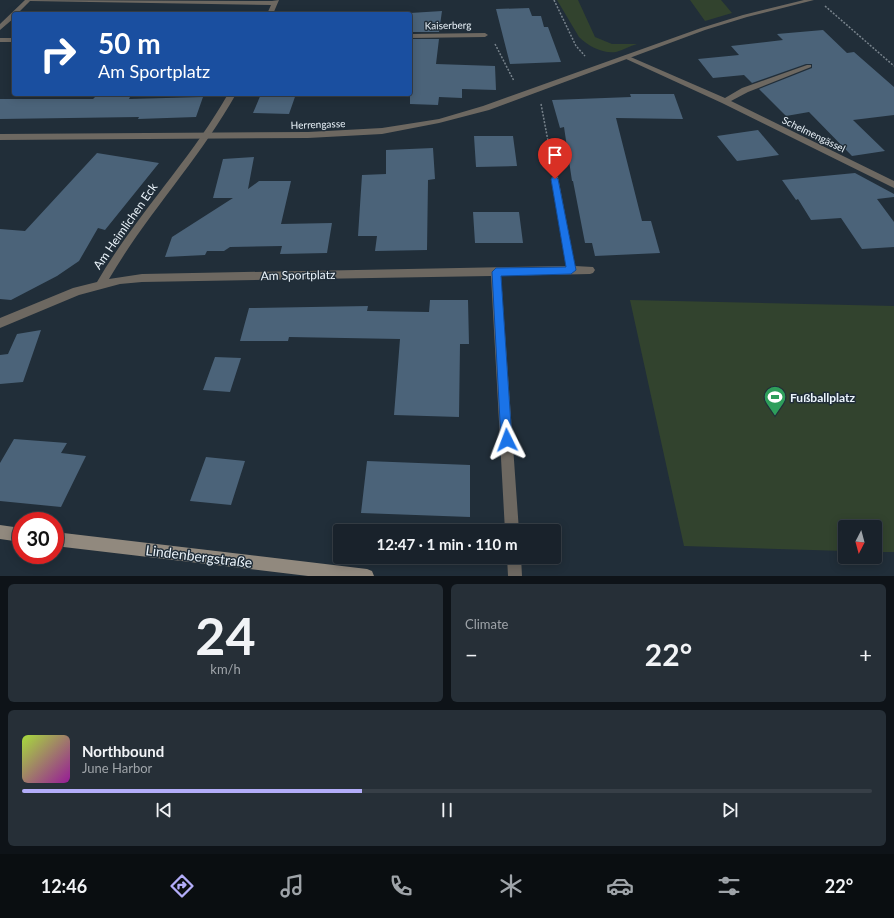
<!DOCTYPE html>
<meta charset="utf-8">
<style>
:root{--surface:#19222b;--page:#262f37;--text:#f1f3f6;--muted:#9fa4a9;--line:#373f47;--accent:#b3adf9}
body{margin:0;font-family:Lato,sans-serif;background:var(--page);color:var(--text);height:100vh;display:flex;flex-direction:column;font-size:15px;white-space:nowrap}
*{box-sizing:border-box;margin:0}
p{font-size:13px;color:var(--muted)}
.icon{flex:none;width:22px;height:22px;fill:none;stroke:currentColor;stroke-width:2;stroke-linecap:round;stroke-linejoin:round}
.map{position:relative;height:576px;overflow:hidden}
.details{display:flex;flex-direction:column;gap:8px;padding:8px;background:#0e1318;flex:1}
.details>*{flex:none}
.hud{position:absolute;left:12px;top:12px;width:400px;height:84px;border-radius:4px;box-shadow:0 2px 10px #0003,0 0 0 1px var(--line);background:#1a4fa0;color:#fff;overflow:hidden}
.needle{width:26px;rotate:186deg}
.controls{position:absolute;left:838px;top:520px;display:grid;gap:8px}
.controls a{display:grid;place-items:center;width:44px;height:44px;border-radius:4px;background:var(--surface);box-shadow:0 2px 10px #0003,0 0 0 1px var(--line);font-size:20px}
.speed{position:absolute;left:12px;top:512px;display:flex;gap:8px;font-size:20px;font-weight:700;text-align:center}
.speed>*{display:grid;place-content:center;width:52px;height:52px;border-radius:50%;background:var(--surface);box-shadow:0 2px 10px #0003,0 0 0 1px var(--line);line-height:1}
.speed .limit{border:6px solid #d22;background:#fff;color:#111}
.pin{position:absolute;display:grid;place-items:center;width:34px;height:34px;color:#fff;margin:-41px -17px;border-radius:50% 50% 50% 0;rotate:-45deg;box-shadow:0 0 4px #0007}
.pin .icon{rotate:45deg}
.me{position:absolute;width:44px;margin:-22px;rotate:357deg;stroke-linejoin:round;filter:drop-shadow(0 0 3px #0008)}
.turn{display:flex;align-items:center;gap:14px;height:84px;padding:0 20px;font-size:18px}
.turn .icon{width:52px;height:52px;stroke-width:2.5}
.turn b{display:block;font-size:28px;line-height:34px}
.big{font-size:30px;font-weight:700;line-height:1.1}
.details .widget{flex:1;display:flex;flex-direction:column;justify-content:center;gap:6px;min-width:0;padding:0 14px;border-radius:6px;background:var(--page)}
.details .dial{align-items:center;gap:0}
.dial b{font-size:52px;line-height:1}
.song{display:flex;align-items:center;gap:12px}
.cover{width:48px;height:48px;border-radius:6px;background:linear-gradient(135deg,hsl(80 70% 55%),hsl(300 70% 35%))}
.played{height:4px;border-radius:2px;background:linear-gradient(90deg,var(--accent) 40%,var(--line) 40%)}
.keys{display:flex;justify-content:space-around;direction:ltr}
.heat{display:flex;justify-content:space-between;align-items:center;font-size:22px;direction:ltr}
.details .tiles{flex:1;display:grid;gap:8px;grid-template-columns:1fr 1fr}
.widget:last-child{grid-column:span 2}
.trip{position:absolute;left:333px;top:524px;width:228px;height:40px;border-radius:4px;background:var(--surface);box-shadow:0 2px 10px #0003,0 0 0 1px var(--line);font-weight:700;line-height:40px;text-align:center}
.menu{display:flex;height:64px;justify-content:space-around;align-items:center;background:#0a0e11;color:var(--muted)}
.menu .icon{width:28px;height:28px}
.menu .active{color:var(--accent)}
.menu b{font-size:18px;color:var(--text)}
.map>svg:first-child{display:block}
</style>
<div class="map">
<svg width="894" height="576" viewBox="0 0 894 576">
<rect width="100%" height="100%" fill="#212e39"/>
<!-- green -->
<path fill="#32432e" d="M557 0H578L595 37 612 44H637C630 46 623 50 616 52 603 54 588 46 579 37Z
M690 0H721L732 13 705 21Z
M630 300 894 306V552H875V527H845V551L684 546Z"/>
<!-- building -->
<path fill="#4b6379" d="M529 8 532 16H541L544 27H548L561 62 510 64 496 9Z
M442 11 439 32H410V13Z
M823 30 847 53 854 52 894 87V115L853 120 885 151 852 156 809 112 786 116 759 89 812 68V64H806L752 83 744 75 713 78 698 59 739 55 731 46 783 40 777 34Z
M410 39H439L436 64 495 66 496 90 462 89V98L439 97 438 105 410 104Z
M261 94H296L289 114 253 113Z
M630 94H674L683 119 616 118 642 221H651L660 253 595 256 592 243H585L573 181H572L564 127 560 128 552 100 631 97Z
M131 95 129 99 203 97 196 117 138 119 139 117 0 119V99H93L96 96Z
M758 130 779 155 737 161 717 136Z
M474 136H513L517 166 476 167Z
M433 148 435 179 428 180 427 250 375 251 377 236H358L362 175 386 174V150Z
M97 153 159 163 105 230 98 228 79 261 57 276 11 300 0 299V229L25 231Z
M254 157 248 189 259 181H291L281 224 332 223 327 253 280 254 282 246 230 247 224 251H207L205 255 165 257 172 237 233 198H213L223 159Z
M855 173 894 194V197L877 199 894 222V247L862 249 841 218 811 220 798 199 796 200 782 180Z
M473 212H519L523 243H475Z
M430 300H468L469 344H460L459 417 394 415 400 339 289 337 288 341H240L249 308 368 306 367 311 429 312Z
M41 330 23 382 0 384V355L8 354 17 334Z
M215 357 241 358 230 392 203 390Z
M14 439 67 443 61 453 86 456 61 507 0 501V463Z
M206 457 245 461 231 505 190 501Z
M367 461 470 465V517L361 513Z"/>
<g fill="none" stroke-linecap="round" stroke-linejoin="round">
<!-- path-far1 -->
<path stroke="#78838c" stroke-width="1.5" stroke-dasharray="2 1.5" stroke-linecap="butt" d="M554 0 576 46 585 56
M825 6 894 66
M495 44 514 81
M541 104 548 141"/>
<!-- path -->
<path stroke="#78838c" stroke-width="2.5" stroke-dasharray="2.5 2" stroke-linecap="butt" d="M548 140 553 164"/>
<!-- minor -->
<path fill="#6d6861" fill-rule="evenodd" d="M25 0 272 1 279 0 273 14H267L271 5 30 1 17 14H14V18L0 30V24Z
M410 34 485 33 488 35 485 37 410 38Z
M0 38H14V42H0Z
M626 55 725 98 742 88 807 65H811V67L748 92 731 101 894 181V188L722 103 624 58 623 57Z
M228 94H236C199 160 147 214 109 279L142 274 566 266 551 179 552 177H558L575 266 593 267 595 270 593 273 590 274 501 276 519 531H505L491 276 142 282 120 284 79 295 0 328V318L73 288 97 282C136 215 190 161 228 94Z
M507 557H521L522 576H508Z"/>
<!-- tertiary -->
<path fill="#6d6861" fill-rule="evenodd" d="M804 0H814L747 17 705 30 489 110 439 123 382 134 308 138 0 140V134L308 132 382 128 439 119 483 106 701 28 743 15Z"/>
<!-- secondary -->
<path fill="#91897e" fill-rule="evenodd" d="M0 525 21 528V542L0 539Z
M55 532 367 569 372 571 374 576H308L55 546Z"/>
</g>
<!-- route -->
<path fill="#1a73e8" stroke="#114b97" d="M555 176 558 179 576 270 571 274 501 276 512 440 510 443 507 445 503 443 501 440 492 272 496 268 566 267 551 179Z"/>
<!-- icons -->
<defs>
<g id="stadium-pin" transform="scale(1.15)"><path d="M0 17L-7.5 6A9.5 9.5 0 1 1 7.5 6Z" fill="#2e9e5b" stroke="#212e39"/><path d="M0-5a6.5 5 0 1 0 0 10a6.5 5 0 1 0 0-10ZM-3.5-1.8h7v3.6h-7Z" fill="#fff"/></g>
</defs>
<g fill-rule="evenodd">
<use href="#stadium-pin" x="775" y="397"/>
</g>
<g text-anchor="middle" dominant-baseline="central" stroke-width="3" stroke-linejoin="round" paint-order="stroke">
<!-- far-street labels -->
<g font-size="10" fill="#eaf3fa" stroke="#212e39">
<text transform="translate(448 25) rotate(-1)">Kaiserberg</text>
<text transform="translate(318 124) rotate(-2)">Herrengasse</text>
<text transform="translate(814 134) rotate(26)">Schelmengässel</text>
</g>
<!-- street labels -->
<g font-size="12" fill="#eaf3fa" stroke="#212e39">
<text transform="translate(125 226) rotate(-55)">Am Heimlichen Eck</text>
<text transform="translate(298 275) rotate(-1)">Am Sportplatz</text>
</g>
<!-- poi labels -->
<g font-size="12" font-weight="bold" fill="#eaf3fa" stroke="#212e39" text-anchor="start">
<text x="790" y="397">Fußballplatz</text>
</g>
<!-- near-street labels -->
<g font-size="14" fill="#eaf3fa" stroke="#212e39">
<text transform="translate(199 556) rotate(7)">Lindenbergstraße</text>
</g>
</g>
</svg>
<div class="controls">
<a><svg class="needle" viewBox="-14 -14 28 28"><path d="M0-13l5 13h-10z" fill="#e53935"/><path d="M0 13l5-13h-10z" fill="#9fa4a9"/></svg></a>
</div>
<div class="speed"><div class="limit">30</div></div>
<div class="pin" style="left:555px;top:179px;background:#d93025"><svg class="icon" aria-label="arrive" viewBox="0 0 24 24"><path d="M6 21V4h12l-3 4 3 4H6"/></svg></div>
<svg class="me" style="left:507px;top:440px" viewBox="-20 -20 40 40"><path d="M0-17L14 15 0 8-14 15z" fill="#1a73e8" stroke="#fff" stroke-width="4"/></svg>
<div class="trip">12:47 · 1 min · 110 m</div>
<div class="hud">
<div class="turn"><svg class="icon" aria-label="right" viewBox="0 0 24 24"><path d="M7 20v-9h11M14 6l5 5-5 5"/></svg><div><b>50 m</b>Am Sportplatz</div></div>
</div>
</div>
<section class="details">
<div class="tiles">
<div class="widget dial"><b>24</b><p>km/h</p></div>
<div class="widget"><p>Climate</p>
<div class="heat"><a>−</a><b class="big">22°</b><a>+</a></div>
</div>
<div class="widget">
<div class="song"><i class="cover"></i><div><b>Northbound</b><p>June Harbor</p></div></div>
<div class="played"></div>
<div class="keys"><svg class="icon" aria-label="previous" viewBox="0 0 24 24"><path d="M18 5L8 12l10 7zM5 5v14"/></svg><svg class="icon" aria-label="pause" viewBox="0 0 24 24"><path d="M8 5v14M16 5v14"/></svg><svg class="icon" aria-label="next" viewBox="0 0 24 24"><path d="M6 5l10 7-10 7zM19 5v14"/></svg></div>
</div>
</div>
</section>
<nav class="menu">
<b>12:46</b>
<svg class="icon active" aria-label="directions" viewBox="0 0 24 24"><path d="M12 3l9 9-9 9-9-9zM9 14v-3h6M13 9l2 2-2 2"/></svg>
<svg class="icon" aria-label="music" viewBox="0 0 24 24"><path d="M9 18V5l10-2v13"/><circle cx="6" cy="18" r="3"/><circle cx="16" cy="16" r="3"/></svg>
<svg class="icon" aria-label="phone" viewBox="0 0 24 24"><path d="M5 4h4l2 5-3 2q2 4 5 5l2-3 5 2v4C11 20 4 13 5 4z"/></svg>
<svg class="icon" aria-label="climate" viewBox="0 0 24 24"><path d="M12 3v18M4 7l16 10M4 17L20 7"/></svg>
<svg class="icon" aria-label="car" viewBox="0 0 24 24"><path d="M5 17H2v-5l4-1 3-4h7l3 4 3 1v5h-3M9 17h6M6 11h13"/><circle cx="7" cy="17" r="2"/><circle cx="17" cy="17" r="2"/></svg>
<svg class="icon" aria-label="filters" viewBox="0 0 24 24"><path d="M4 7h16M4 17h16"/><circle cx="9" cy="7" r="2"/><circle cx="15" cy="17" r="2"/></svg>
<b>22°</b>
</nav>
